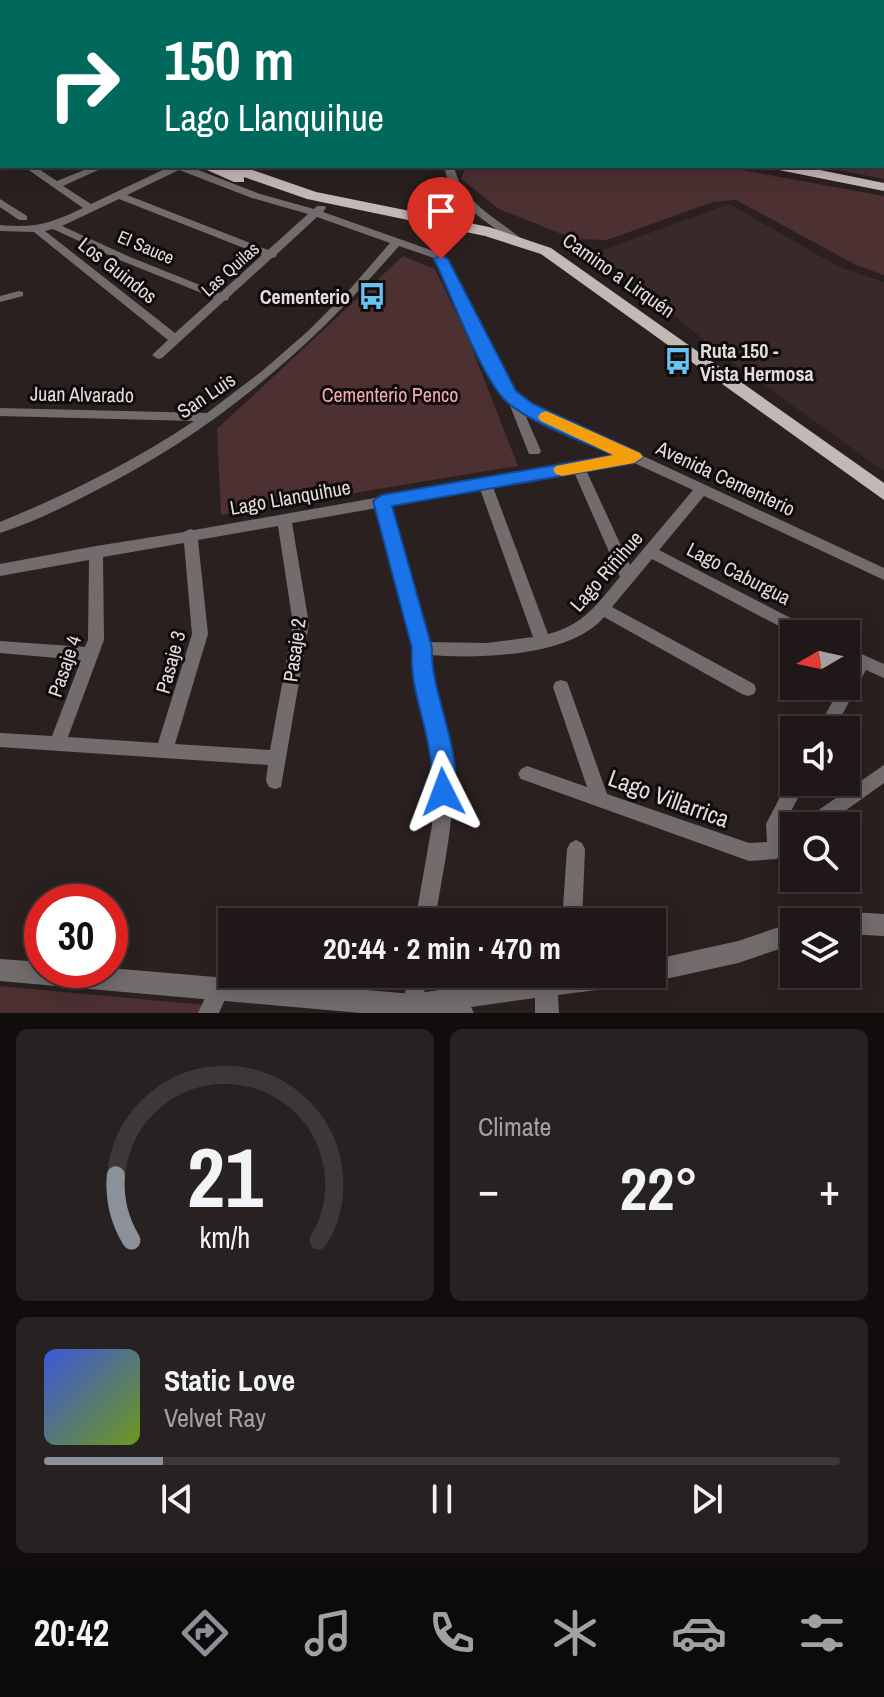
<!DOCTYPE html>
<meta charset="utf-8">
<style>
:root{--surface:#201818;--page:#282121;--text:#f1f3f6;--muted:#a2a0a2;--line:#3d3737;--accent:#8c9099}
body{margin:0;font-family:"Archivo Narrow",sans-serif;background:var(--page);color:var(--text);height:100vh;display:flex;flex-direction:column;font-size:30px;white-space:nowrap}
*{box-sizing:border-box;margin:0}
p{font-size:26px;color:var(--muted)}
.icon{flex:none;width:44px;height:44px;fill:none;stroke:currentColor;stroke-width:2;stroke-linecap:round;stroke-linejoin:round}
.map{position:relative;height:1013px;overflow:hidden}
.sheet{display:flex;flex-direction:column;gap:16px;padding:16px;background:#120d0d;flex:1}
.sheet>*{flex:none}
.guide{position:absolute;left:0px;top:0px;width:884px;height:168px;box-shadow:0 4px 20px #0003,0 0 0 2px var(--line);background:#00695c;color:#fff;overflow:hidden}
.needle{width:52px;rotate:261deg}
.controls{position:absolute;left:780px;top:620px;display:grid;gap:16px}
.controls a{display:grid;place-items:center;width:80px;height:80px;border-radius:0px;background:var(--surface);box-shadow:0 4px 20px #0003,0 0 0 2px var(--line);font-size:40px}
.speed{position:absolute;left:24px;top:884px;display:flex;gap:16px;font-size:40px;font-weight:700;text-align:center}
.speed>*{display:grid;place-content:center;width:104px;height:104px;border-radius:50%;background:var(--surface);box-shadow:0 4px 20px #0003,0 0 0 2px var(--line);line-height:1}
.speed .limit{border:12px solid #d22;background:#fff;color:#111}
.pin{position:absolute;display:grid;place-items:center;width:68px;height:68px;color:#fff;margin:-82px -34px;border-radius:50% 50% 50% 0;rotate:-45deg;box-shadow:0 0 8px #0007}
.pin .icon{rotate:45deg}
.me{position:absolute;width:88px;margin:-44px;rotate:357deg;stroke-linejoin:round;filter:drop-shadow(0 0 6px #0008)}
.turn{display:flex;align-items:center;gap:28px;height:168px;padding:0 32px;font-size:36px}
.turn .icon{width:104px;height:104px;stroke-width:2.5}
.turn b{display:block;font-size:56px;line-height:68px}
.big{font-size:60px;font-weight:700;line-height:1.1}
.sheet .widget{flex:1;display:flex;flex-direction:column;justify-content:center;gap:12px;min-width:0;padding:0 28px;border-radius:12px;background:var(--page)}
.sheet .dial{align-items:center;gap:0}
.dial svg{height:208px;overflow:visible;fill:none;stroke:var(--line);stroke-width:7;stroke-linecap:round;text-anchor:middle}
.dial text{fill:var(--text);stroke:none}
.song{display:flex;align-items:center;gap:24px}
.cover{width:96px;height:96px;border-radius:12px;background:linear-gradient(135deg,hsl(230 70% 55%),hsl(80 70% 35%))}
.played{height:8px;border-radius:4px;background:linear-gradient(90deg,var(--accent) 15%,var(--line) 15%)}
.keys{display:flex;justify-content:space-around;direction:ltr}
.heat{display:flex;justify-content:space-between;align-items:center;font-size:44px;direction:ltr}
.sheet .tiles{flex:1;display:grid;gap:16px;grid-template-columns:1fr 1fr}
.widget:last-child{grid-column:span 2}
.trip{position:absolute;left:218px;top:908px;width:448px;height:80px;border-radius:0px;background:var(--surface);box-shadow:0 4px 20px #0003,0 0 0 2px var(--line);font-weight:700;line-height:80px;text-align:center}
.menu{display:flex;height:128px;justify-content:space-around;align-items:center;background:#0d0a0a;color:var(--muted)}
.menu .icon{width:56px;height:56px}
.menu .active{color:var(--accent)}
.menu b{font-size:36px;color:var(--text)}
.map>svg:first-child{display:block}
</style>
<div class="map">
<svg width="884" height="1013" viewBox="0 0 884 1013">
<rect width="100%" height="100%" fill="#2a2020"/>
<!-- built -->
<path fill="#39292a" d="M729 204 839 267 884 282V471L717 351 598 252Z"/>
<!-- green -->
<path fill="#4c3032" d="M882 46 884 179 817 166H882Z
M466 166H720L884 196V275L856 265 736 200 713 202 607 240 574 239 499 209 461 179Z
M403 256 435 269 466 333 518 466 221 515 217 429Z
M0 986 205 1005 200 1013H0Z"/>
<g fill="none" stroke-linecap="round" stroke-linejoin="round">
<!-- minor -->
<path fill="#726c6d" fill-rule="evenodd" d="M2 125V131L0 132V126Z
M0 144 2 145V152L0 151Z
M23 166H34L57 181 94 166H107L63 186 91 204 171 166H188L260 194 314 209 317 206H325L326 208 323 212 442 254 451 264C472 311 487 365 525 401L884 568V580L704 496 659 550 814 630 816 634H794L652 559 612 607 754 684 756 689 754 694 748 696 742 694 604 617C571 657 477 659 429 655 426 694 448 731 452 769 456 820 442 872 435 922H415L432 825 434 769 414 678V648L377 508 292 523 309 624 281 787 275 789 269 787 266 781 268 765 0 747V733L52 736 81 660 0 653V641L85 647 88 640 89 560 0 576V564L96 546 184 532 190 529 194 530 618 455 523 410 541 451 539 454H529L507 398 492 377 472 339 441 265 434 258 399 246C308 351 214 432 89 494 60 509 31 523 0 533V522C68 494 133 462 194 421L0 416V408L207 413 261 372 307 332 351 288 390 243 317 217 277 254 276 257 272 258 229 297 228 300 224 301 162 358 158 359 152 355 168 340 34 232 0 231V225C37 228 49 224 83 208ZM179 170 252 198 308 214 268 250 127 195ZM119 199 262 255 220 293 130 257 62 226ZM53 229 122 261 214 298 175 333 45 231ZM632 462 693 490 630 565 586 470ZM574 472 620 577C597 604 584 625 548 634L493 487ZM480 489 533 637 486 643 428 642 390 505ZM278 526 293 624 270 750 175 744 208 634 198 540ZM184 543 192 634 158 743 68 737 104 640 103 557Z
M444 166H454C461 202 497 218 523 240V244H515C488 221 451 204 444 166Z
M0 199 27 216V220H19L0 207Z
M19 291 23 292V296L0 302V296Z
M846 647 884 664V678L866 670 834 730H817L841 686H846V676L853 664 846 660Z
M561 680 567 682 569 687 607 794 749 843 767 842 766 824 791 776 794 775V782H806L784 825V833L794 829V848L776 859 749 861 521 779 518 774 521 769 527 766 587 787 553 687 555 682Z
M884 765V783L824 826H801L804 820Z
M576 840 582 843 585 849 582 922H562L567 849 570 843Z
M408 974H428L420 1013H406L403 1006Z
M219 980 226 983 229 990 219 1013H198L212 983Z"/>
<!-- tertiary -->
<path fill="#726c6d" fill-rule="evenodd" d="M834 911 884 914V936L846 934V922H823L826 914Z
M794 922V944L738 963 652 982 645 979 636 985 558 995 559 1013H535V998L471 1007 474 1013H361L0 981V959L42 962V970L110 968 413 994 543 974H652V960L738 941Z"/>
<!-- primary -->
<path fill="#c3b7b8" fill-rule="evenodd" d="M0 83H2V91H0Z
M198 166H241L316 192 489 227 551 248 884 483V500L541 254 485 236 307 199 244 177V182H234Z
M772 166H800L884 183V191L779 170Z"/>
</g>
<!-- route -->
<path fill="#1a73e8" stroke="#114b97" stroke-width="2" d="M441 255 448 259 516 391 533 404 640 453 643 457 634 463 392 506 432 648C429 691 468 763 451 799L443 802 435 799C429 785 433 769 430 755 425 718 409 685 412 648L373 501 382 495 613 455C585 442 522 420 503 398 478 369 452 296 434 259Z"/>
<!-- slow -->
<path fill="#f59e0b" d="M546 411 640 453 643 457 634 463 562 476 556 474 553 470 556 466 613 455 541 421 538 417 541 413Z"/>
<!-- icons -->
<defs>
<g id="bus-bare" transform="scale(2.16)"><path d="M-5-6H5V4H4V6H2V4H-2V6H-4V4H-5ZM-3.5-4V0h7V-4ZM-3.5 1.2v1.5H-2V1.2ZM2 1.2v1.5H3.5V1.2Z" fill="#67c4f0" stroke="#0f0b0b" stroke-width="2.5" paint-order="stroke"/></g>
</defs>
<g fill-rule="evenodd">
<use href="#bus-bare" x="372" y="296"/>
<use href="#bus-bare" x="678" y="361"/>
</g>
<g text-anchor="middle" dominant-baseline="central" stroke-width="6" stroke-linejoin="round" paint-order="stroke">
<!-- far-street labels -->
<g font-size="18" fill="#e3dcdd" stroke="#0f0b0b">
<text transform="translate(146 247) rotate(23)">El Sauce</text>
<text transform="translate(230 269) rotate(-42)">Las Quilas</text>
</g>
<!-- street labels -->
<g font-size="20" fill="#e3dcdd" stroke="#0f0b0b">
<text transform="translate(118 270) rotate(38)">Los Guindos</text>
<text transform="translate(619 275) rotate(35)">Camino a Lirquén</text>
<text transform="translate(82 394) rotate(1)">Juan Alvarado</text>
<text transform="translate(206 395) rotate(-34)">San Luis</text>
<text transform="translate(726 478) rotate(25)">Avenida Cementerio</text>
<text transform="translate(290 497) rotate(-10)">Lago Llanquihue</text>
<text transform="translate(606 571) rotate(-49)">Lago Riñihue</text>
<text transform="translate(739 573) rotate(27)">Lago Caburgua</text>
<text transform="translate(294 650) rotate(-82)">Pasaje 2</text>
<text transform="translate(170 662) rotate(-75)">Pasaje 3</text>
<text transform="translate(64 666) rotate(-71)">Pasaje 4</text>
</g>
<!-- poi labels -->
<g font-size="20" font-weight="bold" fill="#e3dcdd" stroke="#0f0b0b" text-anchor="end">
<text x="350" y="296">Cementerio</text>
<text x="700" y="350" text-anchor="start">Ruta 150 -<tspan x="700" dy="23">Vista Hermosa</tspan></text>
</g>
<!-- park labels -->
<g font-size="20" fill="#f8a9b1" stroke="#0f0b0b">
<text x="390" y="394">Cementerio Penco</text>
</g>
<!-- near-street labels -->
<g font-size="24" fill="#e3dcdd" stroke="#0f0b0b">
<text transform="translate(669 798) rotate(20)">Lago Villarrica</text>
</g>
</g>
</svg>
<div class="controls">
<a><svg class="needle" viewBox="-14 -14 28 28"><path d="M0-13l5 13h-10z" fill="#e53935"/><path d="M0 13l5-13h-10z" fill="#a2a0a2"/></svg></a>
<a><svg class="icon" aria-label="sound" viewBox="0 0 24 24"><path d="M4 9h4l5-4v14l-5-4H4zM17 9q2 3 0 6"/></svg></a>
<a><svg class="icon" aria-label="search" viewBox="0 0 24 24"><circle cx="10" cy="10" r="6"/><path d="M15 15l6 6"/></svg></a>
<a><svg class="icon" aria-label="layers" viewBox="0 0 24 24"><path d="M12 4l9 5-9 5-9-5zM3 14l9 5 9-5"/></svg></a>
</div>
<div class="speed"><div class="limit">30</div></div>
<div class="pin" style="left:441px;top:259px;background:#d93025"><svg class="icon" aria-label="arrive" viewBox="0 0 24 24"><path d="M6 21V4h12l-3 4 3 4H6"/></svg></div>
<svg class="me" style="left:443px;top:792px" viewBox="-20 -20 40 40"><path d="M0-17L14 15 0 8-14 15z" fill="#1a73e8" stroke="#fff" stroke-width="4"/></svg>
<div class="trip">20:44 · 2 min · 470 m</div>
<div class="guide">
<div class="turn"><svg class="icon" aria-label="right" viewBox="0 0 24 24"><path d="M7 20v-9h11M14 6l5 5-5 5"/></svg><div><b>150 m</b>Lago Llanquihue</div></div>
</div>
</div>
<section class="sheet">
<div class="tiles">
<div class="widget dial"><svg viewBox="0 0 100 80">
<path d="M14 69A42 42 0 1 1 86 69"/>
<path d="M14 69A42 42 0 0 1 8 44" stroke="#8c9099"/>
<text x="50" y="56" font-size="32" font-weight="700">21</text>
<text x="50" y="72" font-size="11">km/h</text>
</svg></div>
<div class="widget"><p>Climate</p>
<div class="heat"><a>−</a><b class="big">22°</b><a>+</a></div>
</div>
<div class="widget">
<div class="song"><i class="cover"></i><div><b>Static Love</b><p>Velvet Ray</p></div></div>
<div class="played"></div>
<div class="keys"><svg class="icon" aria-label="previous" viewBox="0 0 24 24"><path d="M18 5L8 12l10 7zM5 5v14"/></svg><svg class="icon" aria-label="pause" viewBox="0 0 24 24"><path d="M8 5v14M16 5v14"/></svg><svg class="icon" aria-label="next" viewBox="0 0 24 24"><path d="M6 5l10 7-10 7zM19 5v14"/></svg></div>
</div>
</div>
</section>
<nav class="menu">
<b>20:42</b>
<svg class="icon active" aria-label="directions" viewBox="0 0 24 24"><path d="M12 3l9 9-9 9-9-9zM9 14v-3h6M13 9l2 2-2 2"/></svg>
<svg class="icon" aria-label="music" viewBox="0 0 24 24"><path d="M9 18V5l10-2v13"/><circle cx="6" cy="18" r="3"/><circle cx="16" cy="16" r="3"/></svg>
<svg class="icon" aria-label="phone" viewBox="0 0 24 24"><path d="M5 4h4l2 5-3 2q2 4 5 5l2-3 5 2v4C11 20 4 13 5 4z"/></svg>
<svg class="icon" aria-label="climate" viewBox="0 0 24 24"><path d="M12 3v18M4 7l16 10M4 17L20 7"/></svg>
<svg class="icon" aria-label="car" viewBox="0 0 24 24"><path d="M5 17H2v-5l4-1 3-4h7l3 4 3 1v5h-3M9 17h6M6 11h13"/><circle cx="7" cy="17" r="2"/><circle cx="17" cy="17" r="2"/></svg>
<svg class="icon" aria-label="filters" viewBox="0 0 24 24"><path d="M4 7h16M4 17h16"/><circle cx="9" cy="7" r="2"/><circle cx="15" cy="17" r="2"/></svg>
</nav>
